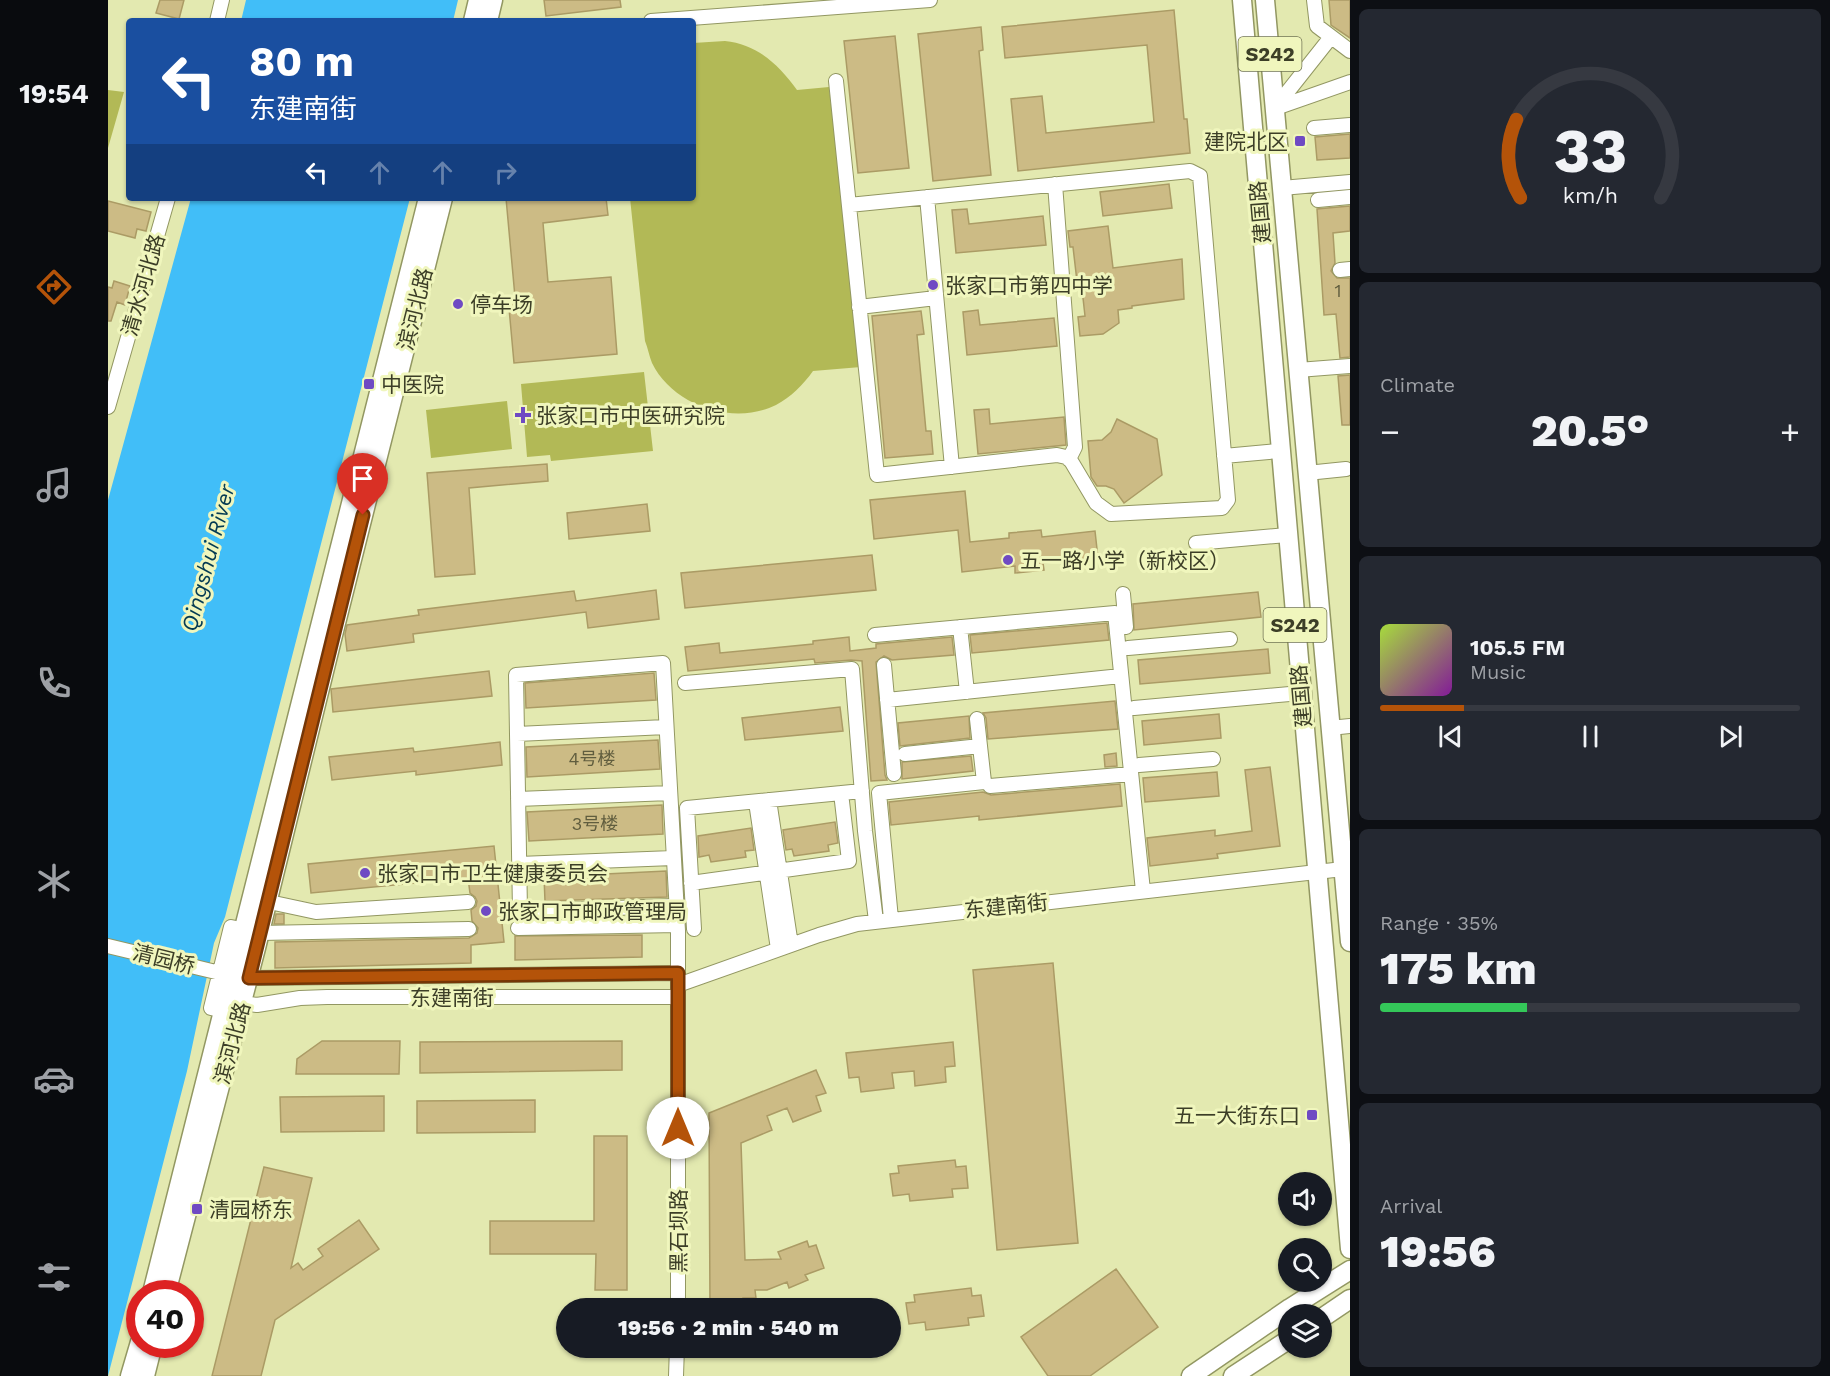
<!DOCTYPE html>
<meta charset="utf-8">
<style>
:root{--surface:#171b24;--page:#242831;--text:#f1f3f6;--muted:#9ea1a6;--line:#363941;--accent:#b45309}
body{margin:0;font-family:"Work Sans","Noto Sans SC",sans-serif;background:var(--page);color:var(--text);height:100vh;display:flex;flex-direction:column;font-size:22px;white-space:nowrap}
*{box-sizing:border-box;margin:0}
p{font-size:20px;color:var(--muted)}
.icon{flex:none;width:33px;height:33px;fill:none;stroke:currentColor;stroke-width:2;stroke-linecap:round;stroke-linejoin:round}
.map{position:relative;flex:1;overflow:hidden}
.details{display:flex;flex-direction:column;gap:9px;padding:9px;background:#0d0f14;width:480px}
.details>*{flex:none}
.top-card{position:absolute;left:18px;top:18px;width:570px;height:183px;border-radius:6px;box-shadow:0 2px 4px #0004;background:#1a4fa0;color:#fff;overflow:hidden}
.buttons{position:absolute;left:1170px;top:1172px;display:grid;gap:12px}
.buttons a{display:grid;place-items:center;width:54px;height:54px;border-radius:50%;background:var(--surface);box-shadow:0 2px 4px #0004;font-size:30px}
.speed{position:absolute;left:18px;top:1280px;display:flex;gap:12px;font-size:30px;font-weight:700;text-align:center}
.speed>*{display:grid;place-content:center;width:78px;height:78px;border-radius:50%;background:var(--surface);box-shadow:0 2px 4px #0004;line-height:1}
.speed .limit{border:9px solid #d22;background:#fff;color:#111}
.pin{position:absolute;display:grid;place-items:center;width:51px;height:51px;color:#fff;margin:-62px -26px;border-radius:50% 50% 50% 0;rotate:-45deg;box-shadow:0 0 6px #0007}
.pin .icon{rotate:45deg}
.me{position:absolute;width:66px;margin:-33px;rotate:0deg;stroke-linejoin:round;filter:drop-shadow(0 0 4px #0008)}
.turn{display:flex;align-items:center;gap:21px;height:126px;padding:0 24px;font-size:27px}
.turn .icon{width:78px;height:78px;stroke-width:2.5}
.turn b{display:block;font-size:42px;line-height:51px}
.lanes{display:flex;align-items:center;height:57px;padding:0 24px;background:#0003;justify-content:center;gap:30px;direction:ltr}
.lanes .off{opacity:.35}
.big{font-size:45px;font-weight:800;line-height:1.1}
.details .widget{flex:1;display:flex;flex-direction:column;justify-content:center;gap:9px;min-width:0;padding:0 21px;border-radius:9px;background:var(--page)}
.details .dial{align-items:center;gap:0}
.dial svg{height:156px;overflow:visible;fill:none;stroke:var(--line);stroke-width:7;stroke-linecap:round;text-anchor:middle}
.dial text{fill:var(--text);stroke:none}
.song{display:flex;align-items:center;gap:18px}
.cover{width:72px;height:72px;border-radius:9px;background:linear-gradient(135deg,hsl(80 70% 55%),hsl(290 70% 35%))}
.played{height:6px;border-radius:3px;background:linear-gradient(90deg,var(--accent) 20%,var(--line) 20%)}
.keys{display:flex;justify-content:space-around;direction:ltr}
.heat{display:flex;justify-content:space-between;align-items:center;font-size:33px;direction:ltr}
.charge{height:9px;border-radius:4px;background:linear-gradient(90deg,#34c759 35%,var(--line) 0)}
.trip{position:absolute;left:448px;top:1298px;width:345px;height:60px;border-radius:30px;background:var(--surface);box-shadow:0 2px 4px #0004;font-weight:800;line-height:60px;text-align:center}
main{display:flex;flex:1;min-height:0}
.tab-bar{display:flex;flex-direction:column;width:108px;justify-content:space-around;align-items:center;background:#090b0e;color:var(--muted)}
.tab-bar .icon{width:42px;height:42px}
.tab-bar .current{color:var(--accent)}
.tab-bar b{font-size:27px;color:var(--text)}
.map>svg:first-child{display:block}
</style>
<main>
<nav class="tab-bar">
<b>19:54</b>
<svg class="icon current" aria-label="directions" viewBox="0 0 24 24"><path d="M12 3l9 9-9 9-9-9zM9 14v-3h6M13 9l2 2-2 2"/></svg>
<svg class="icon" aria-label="music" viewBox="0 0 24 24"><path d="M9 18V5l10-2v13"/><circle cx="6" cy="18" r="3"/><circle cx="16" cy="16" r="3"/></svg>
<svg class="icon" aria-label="phone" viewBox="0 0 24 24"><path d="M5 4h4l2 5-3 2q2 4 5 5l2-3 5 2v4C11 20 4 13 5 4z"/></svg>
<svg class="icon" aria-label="climate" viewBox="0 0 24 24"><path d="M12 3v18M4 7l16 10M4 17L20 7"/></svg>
<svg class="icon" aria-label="car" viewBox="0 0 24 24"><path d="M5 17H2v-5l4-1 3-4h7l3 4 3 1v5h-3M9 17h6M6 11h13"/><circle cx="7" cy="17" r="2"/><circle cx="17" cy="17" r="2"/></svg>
<svg class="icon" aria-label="filters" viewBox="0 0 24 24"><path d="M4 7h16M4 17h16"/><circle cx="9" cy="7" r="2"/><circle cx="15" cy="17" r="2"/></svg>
</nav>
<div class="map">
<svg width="1242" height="1376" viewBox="0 0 1242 1376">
<rect width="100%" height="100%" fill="#e3e9b0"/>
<!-- green -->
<path fill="#b2b956" d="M617 41C649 44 671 65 689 90L721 87 753 367 705 371C695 385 683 397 668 405 626 426 565 406 544 363 541 356 540 348 537 341L522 198H585V43Z
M0 90 16 92 0 148Z
M536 372 545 451 443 461 442 455 419 457 413 384Z
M399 401 404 449 323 458 318 410Z"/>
<!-- water -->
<path fill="#41bef8" d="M138 0H350L345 21H133Z
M83 198H302L117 917 106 943 79 1071 0 1376V500Z"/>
<!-- building -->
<path fill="#ccbb85" stroke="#ab9b65" stroke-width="1.5" d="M52 0H76L71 19 48 13Z
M436 0H512L513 7 438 16Z
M1221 0H1242V38L1223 25Z
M1066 10 1076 119H1079L1082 153 910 171 903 99 934 96 938 133 1046 122 1039 45 897 58 894 27Z
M873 27 875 50 871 51 883 175 825 181 810 34Z
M787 36 801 168 750 173 736 41Z
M1242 134V158L1209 160 1207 137Z
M1061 184 1064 208 995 216 992 192Z
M398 198H498L500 215 435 223 440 282 503 277 509 354 406 363 400 297H407Z
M0 201 43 212 38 231 29 229 27 238 0 231Z
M1242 206V231L1225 233 1227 263 1223 271 1229 278H1242V357L1232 358 1228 314 1216 315 1209 209Z
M859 209 861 224 935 216 938 245 848 253 844 210Z
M1000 226 1005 268 1074 259 1076 299 1024 306V308L1010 310 1011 323 995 334 972 336 970 317 977 316 974 289 970 290 965 247H962L960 231Z
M6 281 22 286 17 305 9 302 3 321H0V287L4 288Z
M870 310 872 325 946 318 949 346 859 355 855 312Z
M813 311 816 334 809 335 818 431H823L825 454 777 458 764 316Z
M1242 375V425H1234L1230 376Z
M881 409 882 424 956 417 958 445 870 454 866 410Z
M1009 419 1049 439 1054 475 1016 503 1006 489 998 486H989L983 477 980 441 994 440 1003 432Z
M439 464 440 481 361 488 367 574 327 577 319 473Z
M857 491 862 542 901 538V533L933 530 934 537 987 531 990 558 935 563 936 570 907 573V566L854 572 850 530 766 539 762 500Z
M539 504 542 531 461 539 459 513Z
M764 555 768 590 577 608 573 573Z
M548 590 551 619 480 628 478 612 305 634 306 642 239 651 237 634 239 625 311 615 310 610 466 591 468 601Z
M1150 592 1153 617 1026 630 1025 604Z
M999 623 1001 640 864 653 862 635Z
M741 637 742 651 768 648V644L844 637 846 655 784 660 776 656 768 662 777 775 779 780 763 781 754 661 743 660 707 663 706 659 580 671 577 647 611 643 612 653 705 644V641Z
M1160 649 1162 673 1032 684 1030 660Z
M381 671 384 696 225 712 223 689Z
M546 673 548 700 418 708 417 683Z
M1007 701 1010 729 880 739 878 718 875 713Z
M732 707 735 731 637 740 634 718Z
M1111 714 1113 738 1036 745 1034 721Z
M861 716 862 738 792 746 790 723Z
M550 740 552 769 419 777 418 747Z
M392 742 394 765 308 775V771L224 780 221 757 305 748 306 752Z
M1008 753 1009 766 997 767 996 755Z
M863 756 865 771 794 779V762Z
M1162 767 1172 846 1109 854 1110 858 1042 866 1039 838 1107 830V836L1144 831 1137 770Z
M1109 772 1111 796 1037 802 1035 778Z
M1012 784 1014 806 871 820V816L783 825 781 802 875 792 883 795Z
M554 805 555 834 421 841 419 812Z
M727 822 730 843 720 845 721 851 686 856 684 849 678 850 675 830Z
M643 828 646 850 637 851 638 857 603 862 601 855 591 857 590 836Z
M386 846 396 942 363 945V963L167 968V942L361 938 369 933 370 928 364 921 363 910 368 906 369 901 367 897 362 893 360 878 203 893 200 864Z
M558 871 559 897 437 901 436 877Z
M168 914H176V924H166Z
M534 935V957L407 960V936Z
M945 963 970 1243 889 1250 865 970Z
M214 1041H292L291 1074H188L189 1059Z
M514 1041V1070L312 1073V1042Z
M845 1042 847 1066 837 1067 838 1082 807 1086 806 1071 784 1073 786 1088 753 1092 751 1077 741 1078 738 1053Z
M708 1070 718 1093 708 1096 713 1111 685 1122 679 1108 659 1116 664 1130 633 1143 637 1260 673 1259 670 1252 699 1241 701 1247 708 1245 716 1268 697 1275 700 1280 681 1288 679 1282 659 1290H647L648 1298H635V1308H602L601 1113Z
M276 1096V1131L173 1132 172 1097Z
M427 1100V1132L309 1133V1101Z
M486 1136H519V1290H487L488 1254H382V1221H486Z
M847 1160 848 1167 858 1166 860 1188 844 1189 845 1197 802 1201 801 1194 785 1196 782 1174 791 1173 790 1166Z
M156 1167 204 1178 183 1268 190 1263 195 1270 215 1256 210 1249 251 1220 271 1249 167 1320 153 1376H104Z
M1008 1269 1050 1327 982 1376H940L913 1337Z
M863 1288 864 1296 873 1295 876 1316 860 1318 861 1325 818 1330 817 1322 801 1324 798 1303 807 1302 806 1295Z"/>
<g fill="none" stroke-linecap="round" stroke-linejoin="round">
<!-- minor casing -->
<g stroke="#929762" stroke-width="16">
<path id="minor" d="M1206 0 1209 26 1242 51
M109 21 114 0
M543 21 822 0
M728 81 769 475 949 455 958 457 963 461 988 503 1003 514 1114 508 1120 500 1092 176 1082 171 741 205
M1168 108 1242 82
M1166 109 1223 37
M1206 128 1242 125
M947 184 967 447 961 459
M1174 188 1242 182
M819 197 844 467
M1210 200 1242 197
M1232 270 1242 269
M751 307 828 298
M1190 370 1242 366
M0 407 60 198
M1116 456 1171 451
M1199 473 1238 469
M1088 543 1179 535
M1015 594 1018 627
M852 627 859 692
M767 635 1007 613 1035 891
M1020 648 1122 639
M776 665 786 774
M577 683 744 669 757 831 768 921
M779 700 1013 676
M1026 708 1193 693
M1222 728 1242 726
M409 734 558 727
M797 754 872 746
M1031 765 1105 759
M882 786 1023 774
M410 799 562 793
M661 800 683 945
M648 802 670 949
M411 864 565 858
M583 883 741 861 733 793
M152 900 208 912 360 902
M568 906 412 911 408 675 555 663C560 753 565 842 570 931V1308
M783 919 771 793 876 782 869 719
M410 928 569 925
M586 929 579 808 754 791
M0 946 112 973
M131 976 141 978 570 973
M570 985 711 935 749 924 1235 869
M126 1002 149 1005 192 998 219 997H570
M116 1011 103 1008 123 927 152 933 361 929
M568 1376 569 1347"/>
</g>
<!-- major casing -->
<g stroke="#929762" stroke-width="21">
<path id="major" d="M1134 0 1242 1249
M1157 0 1242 942
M365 21 370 0
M380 21 385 0
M44 1293 320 198
M58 1293 148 948 227 627 335 198
M1214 1318 1242 1299
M22 1376 32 1342
M37 1376 45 1344
M1083 1376 1182 1308 1242 1270
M1125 1376 1180 1340"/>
</g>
<!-- minor -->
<use href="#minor" stroke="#fff" stroke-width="14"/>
<!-- major -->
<use href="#major" stroke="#fff" stroke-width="18"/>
</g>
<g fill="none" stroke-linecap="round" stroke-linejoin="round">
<!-- route casing -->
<g stroke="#753606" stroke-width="15">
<path id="route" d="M255 515 141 978 570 973V1128"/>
</g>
<!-- route -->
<use href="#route" stroke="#b45309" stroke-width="10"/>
</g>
<!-- markers -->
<g fill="#6f4ac3" stroke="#f0f6bd" stroke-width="2">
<rect x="1186" y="135" width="12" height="12" rx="3"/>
<circle cx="825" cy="285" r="6"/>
<circle cx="350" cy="304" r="6"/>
<rect x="255" y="378" width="12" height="12" rx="3"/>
<path d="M412 406h6v6h6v6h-6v6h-6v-6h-6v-6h6z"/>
<circle cx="900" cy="560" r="6"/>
<circle cx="257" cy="873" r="6"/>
<circle cx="378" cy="911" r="6"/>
<rect x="1198" y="1109" width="12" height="12" rx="3"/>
<rect x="83" y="1203" width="12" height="12" rx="3"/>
</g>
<g text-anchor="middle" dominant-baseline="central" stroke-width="6" stroke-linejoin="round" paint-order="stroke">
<!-- number labels -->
<g font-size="18" fill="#605d3e">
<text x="1230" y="290">1</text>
<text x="484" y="758">4号楼</text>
<text x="487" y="823">3号楼</text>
</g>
<!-- shield labels -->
<g fill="#f0f6bd" stroke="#727554" stroke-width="1.5">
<rect x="1130.5" y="37" width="63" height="34" rx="4.5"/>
<rect x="1155.5" y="608" width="63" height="34" rx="4.5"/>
</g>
<g font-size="20" font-weight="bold" fill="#3c3e27">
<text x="1162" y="54">S242</text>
<text x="1187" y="625">S242</text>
</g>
<!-- poi labels -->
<g font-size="21" fill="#3c3e27" stroke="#f0f6bd" text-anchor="start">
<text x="1180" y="141" text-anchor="end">建院北区</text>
<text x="837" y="285">张家口市第四中学</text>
<text x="362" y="304">停车场</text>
<text x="273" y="384">中医院</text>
<text x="428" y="415">张家口市中医研究院</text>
<text x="912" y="560">五一路小学（新校区）</text>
<text x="269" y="873">张家口市卫生健康委员会</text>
<text x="390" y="911">张家口市邮政管理局</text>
<text x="1192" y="1115" text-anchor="end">五一大街东口</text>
<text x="101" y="1209">清园桥东</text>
</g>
<!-- street labels -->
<g font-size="21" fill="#3c3e27" stroke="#f0f6bd">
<text transform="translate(1152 212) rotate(-95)">建国路</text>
<text transform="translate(35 285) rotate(-74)">清水河北路</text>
<text transform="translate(307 309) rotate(-76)">滨河北路</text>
<text transform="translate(1193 696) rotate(-95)">建国路</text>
<text transform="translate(898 906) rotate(-6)">东建南街</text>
<text transform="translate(56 959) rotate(14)">清园桥</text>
<text x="344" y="997">东建南街</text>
<text transform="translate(124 1043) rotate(-75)">滨河北路</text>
<text transform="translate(570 1231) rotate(-90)">黑石坝路</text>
</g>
<!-- water labels -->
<g font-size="22" font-style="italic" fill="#043b53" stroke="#f0f6bd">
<text transform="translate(100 558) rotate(-75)">Qingshui River</text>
</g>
</g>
</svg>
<div class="buttons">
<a><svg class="icon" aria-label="sound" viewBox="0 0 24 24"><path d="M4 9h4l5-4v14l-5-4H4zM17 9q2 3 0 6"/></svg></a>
<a><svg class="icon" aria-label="search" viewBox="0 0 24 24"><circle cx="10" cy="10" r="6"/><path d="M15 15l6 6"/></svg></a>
<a><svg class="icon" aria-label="layers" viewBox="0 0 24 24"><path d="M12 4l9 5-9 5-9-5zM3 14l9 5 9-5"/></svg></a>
</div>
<div class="speed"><div class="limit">40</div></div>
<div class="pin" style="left:255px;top:515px;background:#d93025"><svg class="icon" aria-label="arrive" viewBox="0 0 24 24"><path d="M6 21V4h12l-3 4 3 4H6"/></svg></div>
<svg class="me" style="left:570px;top:1128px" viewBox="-20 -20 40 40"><circle r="19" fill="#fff"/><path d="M0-13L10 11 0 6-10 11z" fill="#b45309"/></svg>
<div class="trip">19:56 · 2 min · 540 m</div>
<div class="top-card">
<div class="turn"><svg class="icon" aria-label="left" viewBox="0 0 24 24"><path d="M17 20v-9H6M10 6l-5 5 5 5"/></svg><div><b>80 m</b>东建南街</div></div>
<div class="lanes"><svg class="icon" aria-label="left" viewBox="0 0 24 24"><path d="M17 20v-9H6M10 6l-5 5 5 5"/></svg><svg class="icon off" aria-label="ahead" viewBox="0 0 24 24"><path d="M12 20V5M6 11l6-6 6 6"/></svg><svg class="icon off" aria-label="ahead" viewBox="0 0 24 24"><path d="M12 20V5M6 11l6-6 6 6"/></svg><svg class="icon off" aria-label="right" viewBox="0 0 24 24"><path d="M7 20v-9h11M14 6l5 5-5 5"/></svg></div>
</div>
</div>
<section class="details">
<div class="widget dial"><svg viewBox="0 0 100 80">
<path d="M14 69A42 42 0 1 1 86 69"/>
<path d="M14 69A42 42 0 0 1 12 29" stroke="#b45309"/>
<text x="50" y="56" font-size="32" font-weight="700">33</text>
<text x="50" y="72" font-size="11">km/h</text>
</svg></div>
<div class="widget"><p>Climate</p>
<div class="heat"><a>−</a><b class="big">20.5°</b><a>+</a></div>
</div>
<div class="widget">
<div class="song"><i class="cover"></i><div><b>105.5 FM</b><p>Music</p></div></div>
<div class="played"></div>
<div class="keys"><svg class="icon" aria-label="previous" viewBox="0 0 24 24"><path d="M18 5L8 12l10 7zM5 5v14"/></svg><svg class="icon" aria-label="pause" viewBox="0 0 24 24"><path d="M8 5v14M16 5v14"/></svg><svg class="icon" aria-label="next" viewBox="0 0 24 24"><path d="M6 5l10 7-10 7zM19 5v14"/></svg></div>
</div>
<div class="widget"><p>Range · 35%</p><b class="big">175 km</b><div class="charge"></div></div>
<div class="widget"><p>Arrival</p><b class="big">19:56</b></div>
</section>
</main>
